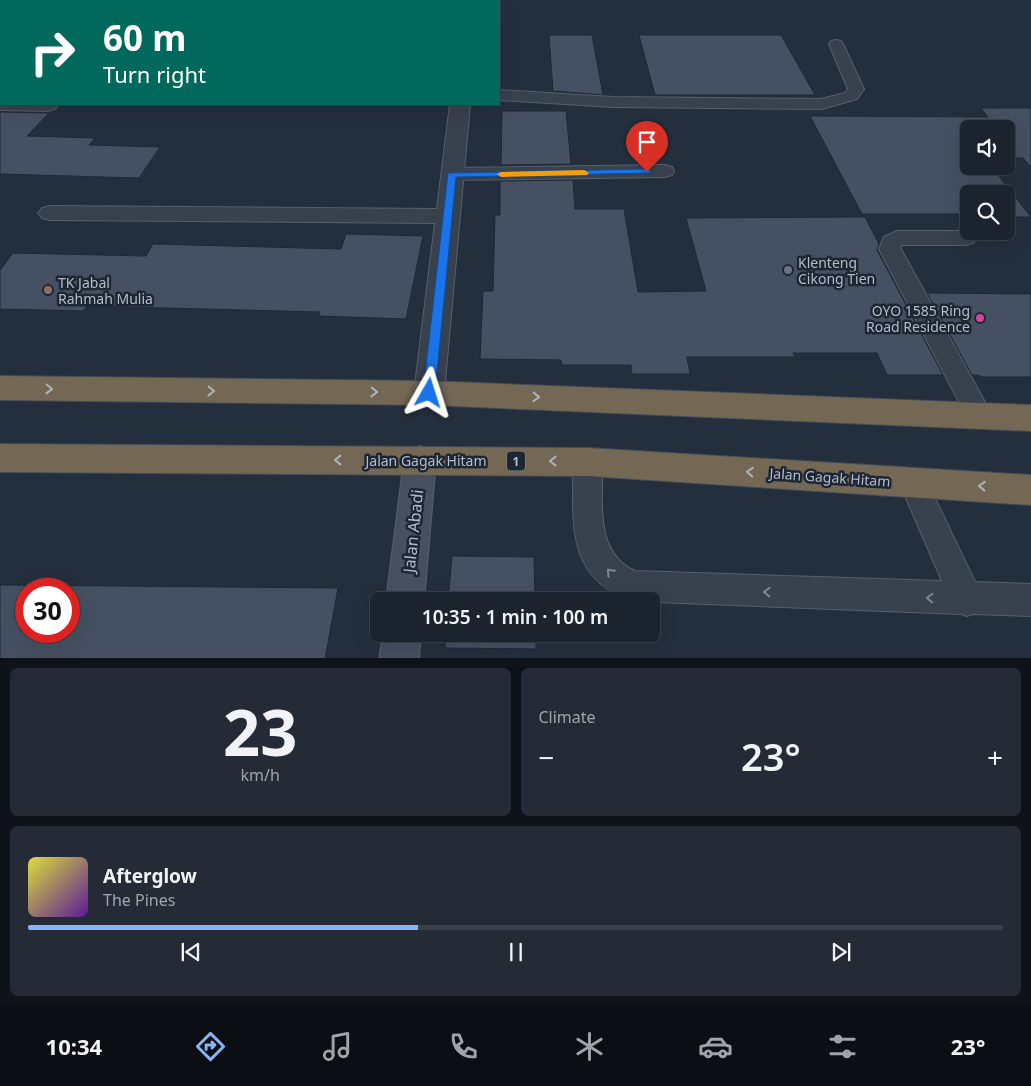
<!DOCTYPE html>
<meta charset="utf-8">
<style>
:root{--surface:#1b232e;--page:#242b36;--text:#f1f3f6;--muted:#a0a4aa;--line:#39404a;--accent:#8ab4f8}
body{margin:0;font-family:"Noto Sans",sans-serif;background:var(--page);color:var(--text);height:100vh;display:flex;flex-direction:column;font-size:19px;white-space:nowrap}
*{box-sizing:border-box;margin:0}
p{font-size:16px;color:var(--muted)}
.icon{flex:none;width:28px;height:28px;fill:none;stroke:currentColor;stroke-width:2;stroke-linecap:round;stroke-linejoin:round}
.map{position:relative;height:658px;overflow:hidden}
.details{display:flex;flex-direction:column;gap:10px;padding:10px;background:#0f1319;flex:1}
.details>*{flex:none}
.hud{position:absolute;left:0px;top:0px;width:500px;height:105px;box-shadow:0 5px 20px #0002,0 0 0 1px var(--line);background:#00695c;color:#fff;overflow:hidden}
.tools{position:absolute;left:960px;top:120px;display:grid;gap:10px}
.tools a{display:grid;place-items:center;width:55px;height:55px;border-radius:8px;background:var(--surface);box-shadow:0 5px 20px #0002,0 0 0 1px var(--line);font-size:25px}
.speed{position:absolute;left:15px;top:578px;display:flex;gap:10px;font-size:25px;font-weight:700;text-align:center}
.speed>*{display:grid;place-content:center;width:65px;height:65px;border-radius:50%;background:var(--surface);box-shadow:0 5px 20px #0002,0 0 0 1px var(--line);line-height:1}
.speed .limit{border:8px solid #d22;background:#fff;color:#111}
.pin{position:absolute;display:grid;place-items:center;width:42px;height:42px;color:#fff;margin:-51px -21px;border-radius:50% 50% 50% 0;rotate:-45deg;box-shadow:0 0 5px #0007}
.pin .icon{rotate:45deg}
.me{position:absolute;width:55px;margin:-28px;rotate:6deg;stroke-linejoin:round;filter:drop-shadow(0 0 4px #0008)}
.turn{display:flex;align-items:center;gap:18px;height:105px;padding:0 20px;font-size:22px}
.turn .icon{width:65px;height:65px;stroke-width:2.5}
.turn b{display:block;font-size:35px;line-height:42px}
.big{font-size:38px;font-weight:600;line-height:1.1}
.details .card{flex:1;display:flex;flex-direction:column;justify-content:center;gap:8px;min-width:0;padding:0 18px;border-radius:8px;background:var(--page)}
.details .dial{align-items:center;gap:0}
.dial b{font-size:65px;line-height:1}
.song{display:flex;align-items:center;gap:15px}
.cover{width:60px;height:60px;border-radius:8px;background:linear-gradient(135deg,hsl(60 70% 55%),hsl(270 70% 35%))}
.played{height:5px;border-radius:2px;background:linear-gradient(90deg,var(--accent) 40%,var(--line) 40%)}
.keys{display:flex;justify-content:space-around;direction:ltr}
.heat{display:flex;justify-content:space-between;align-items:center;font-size:28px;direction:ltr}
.details .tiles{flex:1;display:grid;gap:10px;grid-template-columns:1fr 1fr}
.card:last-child{grid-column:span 2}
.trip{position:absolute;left:370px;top:592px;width:290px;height:50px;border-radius:8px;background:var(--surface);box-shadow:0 5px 20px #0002,0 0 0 1px var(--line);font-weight:600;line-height:50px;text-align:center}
.tab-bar{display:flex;height:80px;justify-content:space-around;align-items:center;background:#0b0e12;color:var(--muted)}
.tab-bar .icon{width:35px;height:35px}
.tab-bar .current{color:var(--accent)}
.tab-bar b{font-size:22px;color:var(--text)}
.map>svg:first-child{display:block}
</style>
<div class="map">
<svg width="1031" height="659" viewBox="0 0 1031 659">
<rect width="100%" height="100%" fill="#242f3e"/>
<!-- building -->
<path fill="#455162" stroke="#1f2835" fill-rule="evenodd" d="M549 35H592L603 95 553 91Z
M639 35H781L815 95H655Z
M981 108H1031V167L1023 158H1006V129H969V166H991L1031 217H1006V194H969V217H960L958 214H862L810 116 988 117Z
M502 111H566L571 164 501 165Z
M0 112 49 113 27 136 95 138 89 145 160 147 139 178 0 174Z
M573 180 575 209H624L638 292 706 291 686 218 865 217 879 244 877 250 943 375H887L877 353H793L795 357H687L690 374H632L631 365H562L561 360 480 359 483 291H493L495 215H500V181Z
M346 234 423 236 406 319 319 316 320 312 87 306 83 311 0 309V270L13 253 146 256 153 244 341 249Z
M927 293 1031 294V377H980L979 375H972Z
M452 556 534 557 535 601H448Z
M0 585 338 588 325 659H0ZM26 589H69V631H26Z
M446 634H536V649L445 648Z"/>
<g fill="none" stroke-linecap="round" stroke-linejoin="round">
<!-- lane casing -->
<g stroke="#565f6c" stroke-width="2">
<path id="lane" d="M836 40 841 41 843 44 864 89 857 99 822 109 613 107 499 100V90L613 97 821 99 845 93 848 89 829 44 831 41Z
M665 165 672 167 674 171 672 175 665 177 452 180 445 178 443 174 445 170 452 168Z
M897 231H966L973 233 976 238 973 243 966 245H901V249L992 415 988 423 979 426 970 423 879 249 884 237Z
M588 450 598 454C603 465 602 475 602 487 601 520 602 556 635 571L942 581 899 482 903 473 913 469 923 473 975 582 1031 584V616L972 614 967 616 961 614 631 601C580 581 572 546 573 495 573 481 572 466 578 454Z"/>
</g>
<!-- street casing -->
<g stroke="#565f6c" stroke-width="2">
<path id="street" d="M0 98 1 104 58 105 55 109 48 111 0 110Z
M450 104H470L444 393 440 401 429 405 418 401 414 393 435 223 50 220 42 218 38 213 42 208 50 206 437 209Z"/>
</g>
<!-- secondary casing -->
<g stroke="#565f6c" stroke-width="2">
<path id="secondary" d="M420 446 431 450 436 460 424 601H386L404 460 409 450Z
M383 634H421L419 659H379Z"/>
</g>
<!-- highway casing -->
<g stroke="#434c59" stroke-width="2">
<path id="highway" d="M0 376 429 381 1031 405V431L429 405 0 400Z
M0 444 588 448 1031 475V505L588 476 0 472Z"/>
</g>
<!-- lane -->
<use href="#lane" fill="#38414e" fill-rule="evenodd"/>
<!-- street -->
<use href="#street" fill="#38414e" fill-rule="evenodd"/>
<!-- secondary -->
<use href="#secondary" fill="#465061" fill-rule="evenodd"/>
<!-- highway -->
<use href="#highway" fill="#746855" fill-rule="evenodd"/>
</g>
<!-- one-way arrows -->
<defs><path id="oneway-chevron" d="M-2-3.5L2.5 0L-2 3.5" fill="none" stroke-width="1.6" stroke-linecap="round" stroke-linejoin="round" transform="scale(1.25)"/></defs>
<g stroke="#aeb4bd">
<use href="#oneway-chevron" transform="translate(49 389) rotate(1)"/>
<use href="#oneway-chevron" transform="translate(211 391) rotate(1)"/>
<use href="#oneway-chevron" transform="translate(374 392) rotate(1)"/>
<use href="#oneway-chevron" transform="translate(536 397) rotate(2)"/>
<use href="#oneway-chevron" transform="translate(338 460) rotate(-180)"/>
<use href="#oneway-chevron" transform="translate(553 461) rotate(-179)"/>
<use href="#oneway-chevron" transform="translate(750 472) rotate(-176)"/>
<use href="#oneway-chevron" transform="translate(982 486) rotate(-176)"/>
</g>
<g stroke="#7c8592">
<use href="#oneway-chevron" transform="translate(610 572) rotate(-133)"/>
<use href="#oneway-chevron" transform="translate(767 592) rotate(-178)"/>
<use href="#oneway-chevron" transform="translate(930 598) rotate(-178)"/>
</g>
<!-- route -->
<path fill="#1a73e8" stroke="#114b97" d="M647 169 650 170V173L456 177 435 393 433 396H425L423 393 448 173Z"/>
<!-- slow -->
<path fill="#f59e0b" d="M584 170 589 173 587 175 501 177 497 174 501 172Z"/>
<!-- markers -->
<circle fill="#6b7280" stroke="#1d2633" stroke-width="2" cx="788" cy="270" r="5"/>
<circle fill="#8d6e63" stroke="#1d2633" stroke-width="2" cx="48" cy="290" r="5"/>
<circle fill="#d1479c" stroke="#1d2633" stroke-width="2" cx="980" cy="318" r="5"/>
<g text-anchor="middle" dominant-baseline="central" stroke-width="5" stroke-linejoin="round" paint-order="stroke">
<!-- shield labels -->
<rect fill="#1d2633" stroke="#878f9c" stroke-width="1" x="507" y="451.5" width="18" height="19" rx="4"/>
<g font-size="12" font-weight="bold" fill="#b4bcc9">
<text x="516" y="461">1</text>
</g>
<!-- poi labels -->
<g font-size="14" fill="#b4bcc9" stroke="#1d2633" text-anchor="start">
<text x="798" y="262">Klenteng<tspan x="798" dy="16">Cikong Tien</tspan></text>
<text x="58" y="282">TK Jabal<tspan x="58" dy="16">Rahmah Mulia</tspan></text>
<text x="970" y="310" text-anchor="end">OYO 1585 Ring<tspan x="970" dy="16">Road Residence</tspan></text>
</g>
<!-- street labels -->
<g font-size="14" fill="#b4bcc9" stroke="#1d2633">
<text x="426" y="460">Jalan Gagak Hitam</text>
<text transform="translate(830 477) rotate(4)">Jalan Gagak Hitam</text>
</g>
<!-- near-street labels -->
<g font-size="16" fill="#b4bcc9" stroke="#1d2633">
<text transform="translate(413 531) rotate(-84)">Jalan Abadi</text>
</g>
</g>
</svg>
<div class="tools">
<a><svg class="icon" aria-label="sound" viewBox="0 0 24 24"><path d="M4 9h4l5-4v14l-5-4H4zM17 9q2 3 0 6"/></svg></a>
<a><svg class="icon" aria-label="search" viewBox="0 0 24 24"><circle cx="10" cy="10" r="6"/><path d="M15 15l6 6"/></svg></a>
</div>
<div class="speed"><div class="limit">30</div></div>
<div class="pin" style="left:647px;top:172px;background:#d93025"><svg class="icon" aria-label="arrive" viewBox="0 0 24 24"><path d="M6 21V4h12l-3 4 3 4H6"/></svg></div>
<svg class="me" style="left:429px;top:393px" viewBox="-20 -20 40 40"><path d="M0-17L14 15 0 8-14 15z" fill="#1a73e8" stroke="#fff" stroke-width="4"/></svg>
<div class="trip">10:35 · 1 min · 100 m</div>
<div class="hud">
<div class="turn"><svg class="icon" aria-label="right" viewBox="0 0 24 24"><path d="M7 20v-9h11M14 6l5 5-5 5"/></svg><div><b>60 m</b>Turn right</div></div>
</div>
</div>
<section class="details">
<div class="tiles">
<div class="card dial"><b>23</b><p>km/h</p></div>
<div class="card"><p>Climate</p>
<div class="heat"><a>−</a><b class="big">23°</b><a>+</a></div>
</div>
<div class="card">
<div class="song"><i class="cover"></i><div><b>Afterglow</b><p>The Pines</p></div></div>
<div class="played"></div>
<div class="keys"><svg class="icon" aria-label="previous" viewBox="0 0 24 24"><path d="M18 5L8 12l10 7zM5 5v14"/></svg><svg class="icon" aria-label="pause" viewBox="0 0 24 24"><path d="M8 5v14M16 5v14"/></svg><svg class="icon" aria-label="next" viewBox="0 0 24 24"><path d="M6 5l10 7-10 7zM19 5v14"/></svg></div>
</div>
</div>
</section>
<nav class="tab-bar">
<b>10:34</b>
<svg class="icon current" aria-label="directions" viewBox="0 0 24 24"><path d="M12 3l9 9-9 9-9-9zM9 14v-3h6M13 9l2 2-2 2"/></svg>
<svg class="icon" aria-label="music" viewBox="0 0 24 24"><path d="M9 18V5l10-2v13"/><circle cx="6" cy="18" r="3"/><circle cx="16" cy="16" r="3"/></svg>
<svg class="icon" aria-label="phone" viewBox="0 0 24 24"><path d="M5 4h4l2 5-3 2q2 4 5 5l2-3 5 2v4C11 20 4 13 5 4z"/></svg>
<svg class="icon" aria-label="climate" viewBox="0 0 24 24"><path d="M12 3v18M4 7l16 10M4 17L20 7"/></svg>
<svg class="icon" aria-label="car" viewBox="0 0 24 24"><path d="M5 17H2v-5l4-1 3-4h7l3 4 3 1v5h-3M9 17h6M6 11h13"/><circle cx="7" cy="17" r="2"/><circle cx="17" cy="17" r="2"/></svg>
<svg class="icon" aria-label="filters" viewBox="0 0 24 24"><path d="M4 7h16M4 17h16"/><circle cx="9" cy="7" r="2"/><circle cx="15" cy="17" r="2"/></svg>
<b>23°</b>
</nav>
